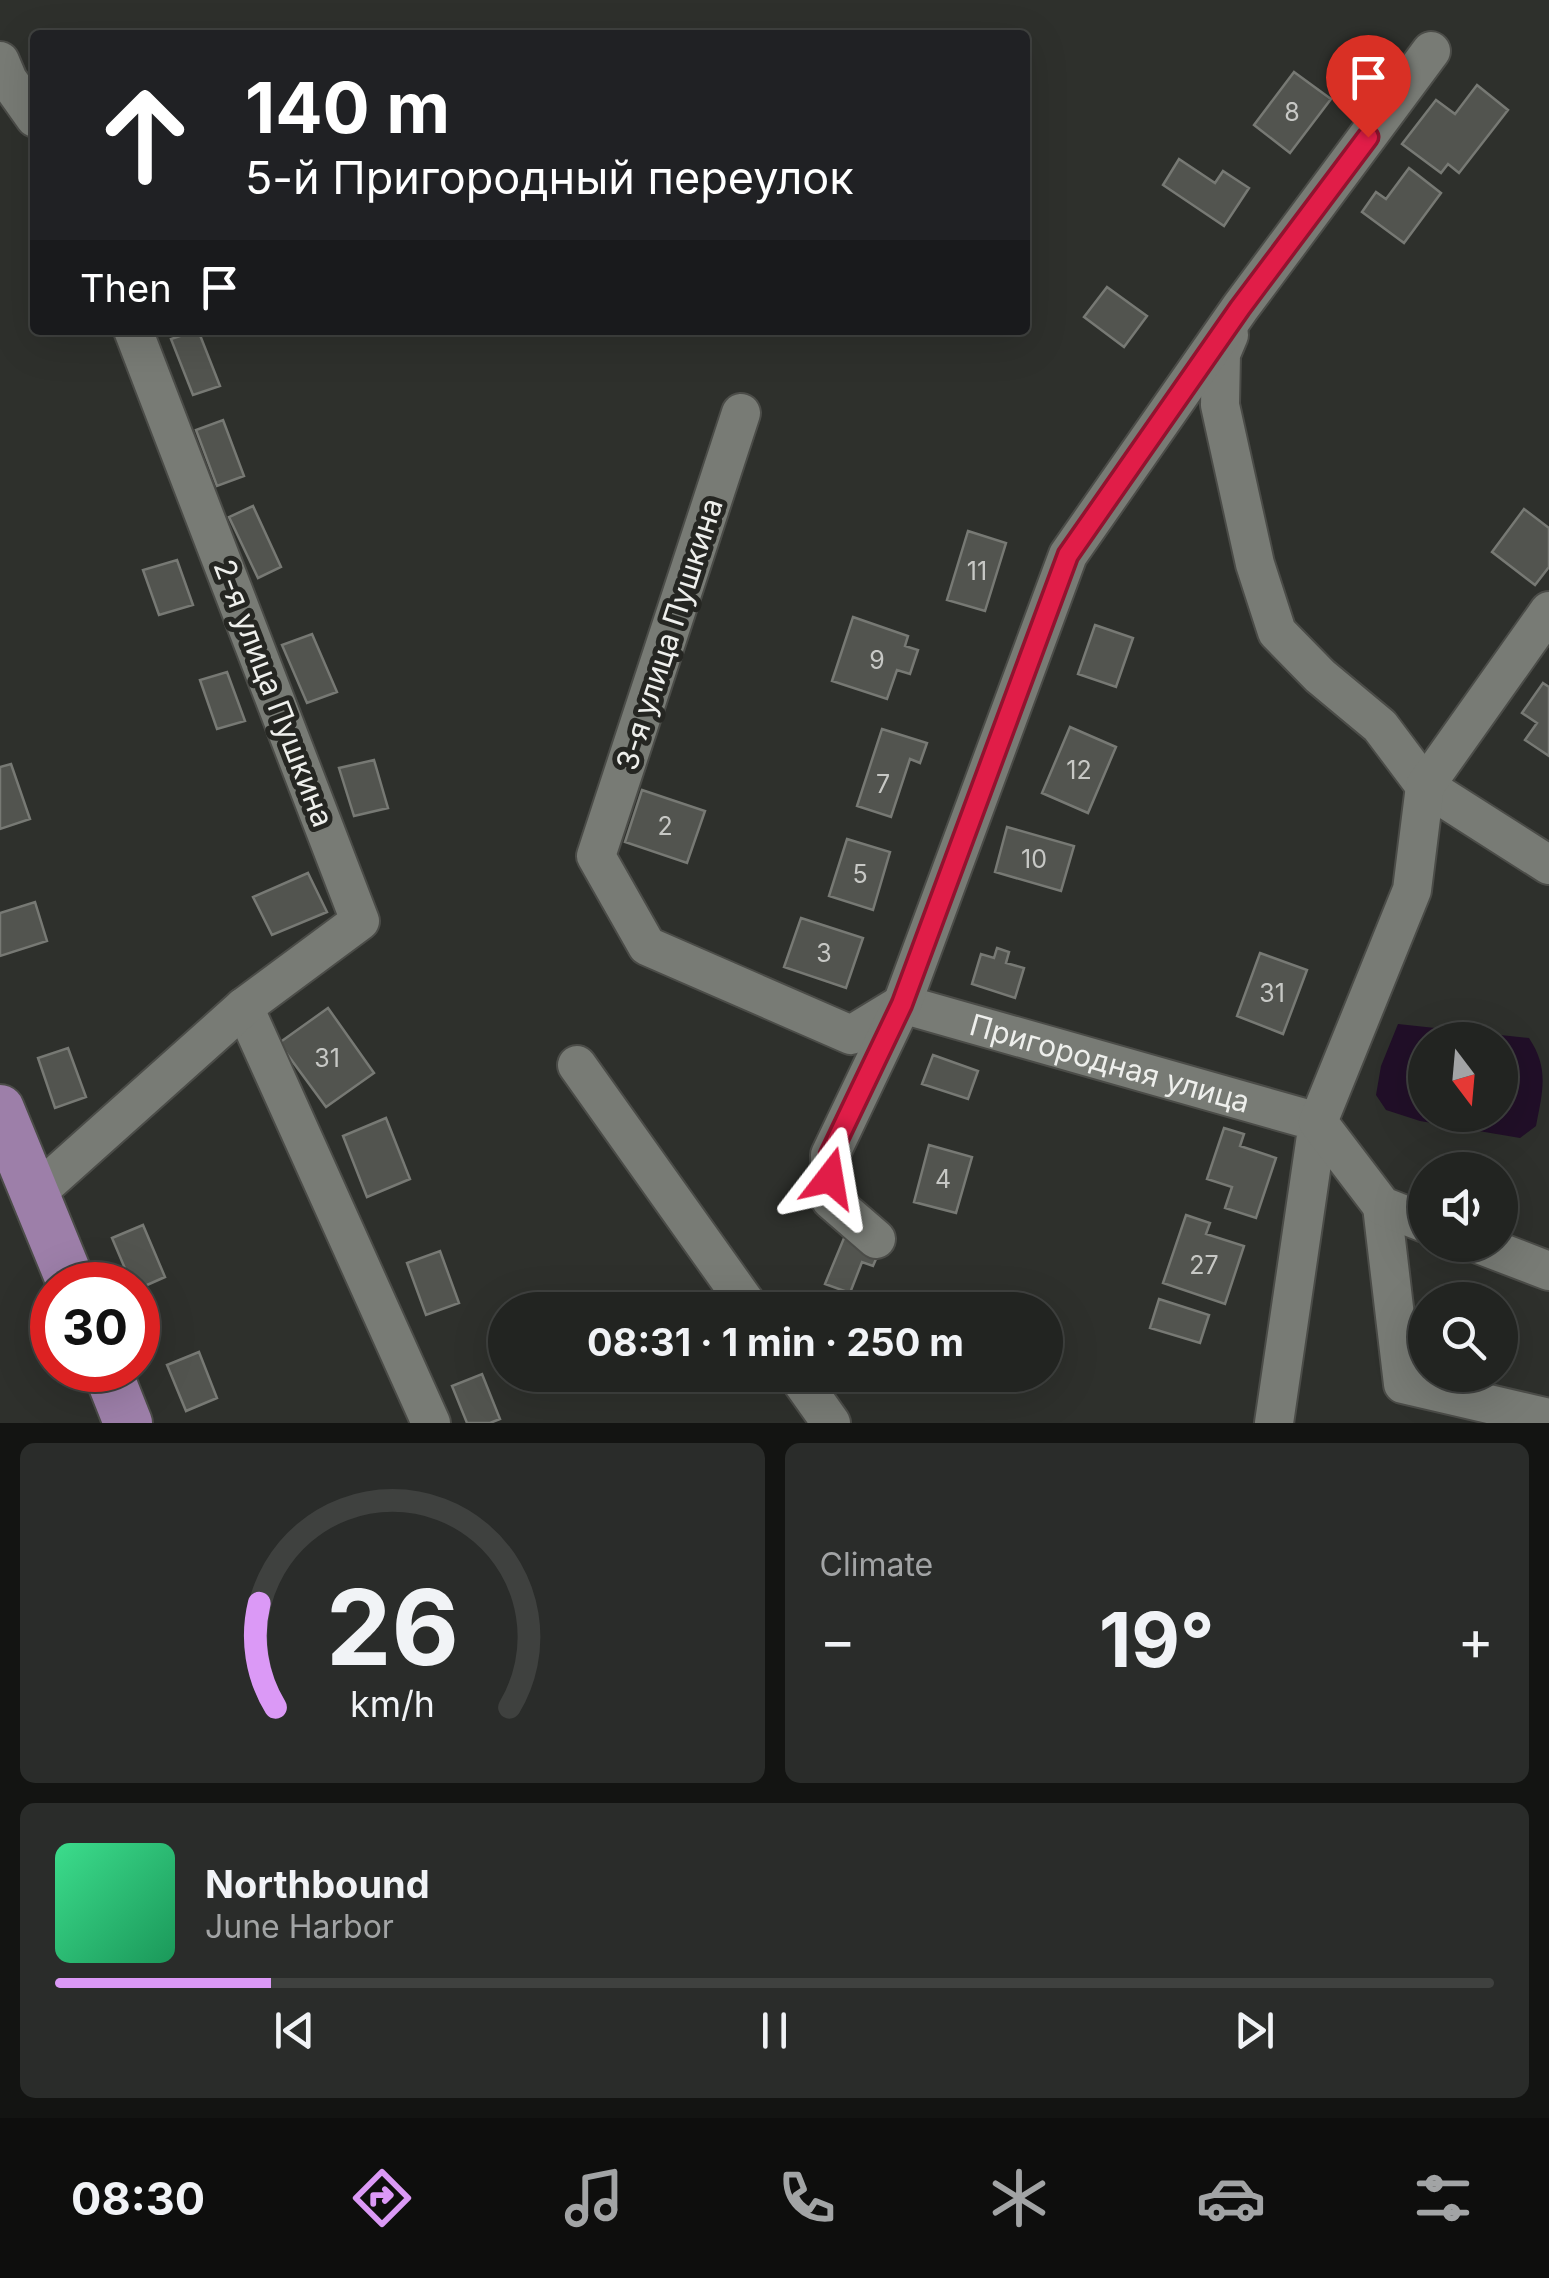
<!DOCTYPE html>
<meta charset="utf-8">
<style>
:root{--surface:#222421;--page:#2a2c2a;--text:#f1f3f6;--muted:#a2a4a5;--line:#3f413f;--accent:#db99f6}
body{margin:0;font-family:Inter,sans-serif;background:var(--page);color:var(--text);height:100vh;display:flex;flex-direction:column;font-size:38px;white-space:nowrap}
*{box-sizing:border-box;margin:0}
p{font-size:32px;color:var(--muted)}
.icon{flex:none;width:55px;height:55px;fill:none;stroke:currentColor;stroke-width:2;stroke-linecap:round;stroke-linejoin:round}
.map{position:relative;height:1423px;overflow:hidden}
.panel{display:flex;flex-direction:column;gap:20px;padding:20px;background:#131412;flex:1}
.panel>*{flex:none}
.hud{position:absolute;left:30px;top:30px;width:1000px;height:305px;border-radius:10px;box-shadow:0 10px 40px #0002,0 0 0 2px var(--line);background:#202124;color:#fff;overflow:hidden}
.needle{width:65px;rotate:164deg}
.tools{position:absolute;left:1408px;top:1022px;display:grid;gap:20px}
.tools a{display:grid;place-items:center;width:110px;height:110px;border-radius:50%;background:var(--surface);box-shadow:0 10px 40px #0002,0 0 0 2px var(--line);font-size:50px}
.speed{position:absolute;left:30px;top:1262px;display:flex;gap:20px;font-size:50px;font-weight:700;text-align:center}
.speed>*{display:grid;place-content:center;width:130px;height:130px;border-radius:50%;background:var(--surface);box-shadow:0 10px 40px #0002,0 0 0 2px var(--line);line-height:1}
.speed .limit{border:15px solid #d22;background:#fff;color:#111}
.pin{position:absolute;display:grid;place-items:center;width:85px;height:85px;color:#fff;margin:-102px -42px;border-radius:50% 50% 50% 0;rotate:-45deg;box-shadow:0 0 10px #0007}
.pin .icon{rotate:45deg}
.me{position:absolute;width:110px;margin:-55px;rotate:14deg;stroke-linejoin:round;filter:drop-shadow(0 0 8px #0008)}
.turn{display:flex;align-items:center;gap:35px;height:210px;padding:0 50px;font-size:45px}
.turn .icon{width:130px;height:130px;stroke-width:2.5}
.turn b{display:block;font-size:70px;line-height:85px}
.then{display:flex;align-items:center;height:95px;padding:0 50px;background:#0003;gap:20px;font-size:38px}
.big{font-size:75px;font-weight:700;line-height:1.1}
.panel .card{flex:1;display:flex;flex-direction:column;justify-content:center;gap:15px;min-width:0;padding:0 35px;border-radius:15px;background:var(--page)}
.panel .dial{align-items:center;gap:0}
.dial svg{height:260px;overflow:visible;fill:none;stroke:var(--line);stroke-width:7;stroke-linecap:round;text-anchor:middle}
.dial text{fill:var(--text);stroke:none}
.song{display:flex;align-items:center;gap:30px}
.cover{width:120px;height:120px;border-radius:15px;background:linear-gradient(135deg,hsl(150 70% 55%),hsl(150 70% 35%))}
.played{height:10px;border-radius:5px;background:linear-gradient(90deg,var(--accent) 15%,var(--line) 15%)}
.keys{display:flex;justify-content:space-around;direction:ltr}
.heat{display:flex;justify-content:space-between;align-items:center;font-size:55px;direction:ltr}
.panel .tiles{flex:1;display:grid;gap:20px;grid-template-columns:1fr 1fr}
.card:last-child{grid-column:span 2}
.trip{position:absolute;left:488px;top:1292px;width:575px;height:100px;border-radius:50px;background:var(--surface);box-shadow:0 10px 40px #0002,0 0 0 2px var(--line);font-weight:700;line-height:100px;text-align:center}
.tabs{display:flex;height:160px;justify-content:space-around;align-items:center;background:#0e0e0d;color:var(--muted)}
.tabs .icon{width:70px;height:70px}
.tabs .active{color:var(--accent)}
.tabs b{font-size:45px;color:var(--text)}
.map>svg:first-child{display:block}
</style>
<div class="map">
<svg width="1549" height="1423" viewBox="0 0 1549 1423">
<rect width="100%" height="100%" fill="#2e302c"/>
<!-- water -->
<path fill="#210f28" fill-rule="evenodd" d="M1398 1024 1529 1038C1549 1068 1543 1090 1536 1126L1520 1138 1420 1121 1386 1110 1376 1095 1381 1066ZM1425 1040H1500V1115H1425Z"/>
<!-- building -->
<path fill="#52544f" stroke="#777974" stroke-width="2.5" d="M1294 72 1331 99 1290 153 1254 125Z
M1477 85 1508 110 1459 173 1448 164 1441 173 1402 144 1436 100 1455 114Z
M1179 159 1215 183 1223 171 1249 188 1224 226 1163 185Z
M1409 168 1441 193 1404 243 1362 212 1376 192 1386 199Z
M1107 287 1147 316 1124 347 1084 317Z
M198 330 220 386 193 395 171 339Z
M223 420 244 476 217 486 196 430Z
M253 506 281 567 258 578 229 517Z
M1524 509 1549 528V567L1535 585 1492 552Z
M968 531 1006 543 985 611 947 600Z
M177 560 193 605 159 615 143 570Z
M853 617 908 636 905 646 918 650 910 674 897 670 887 699 832 681Z
M1095 625 1133 638 1116 687 1078 674Z
M312 634 337 692 307 703 282 645Z
M227 672 245 721 217 729 200 680Z
M1543 683 1549 687V756L1525 740 1537 723 1522 713Z
M1070 727 1116 747 1088 813 1042 793Z
M882 729 927 743 920 763 910 759 891 817 857 806Z
M374 760 388 808 354 816 339 768Z
M11 764 30 819 0 829V767Z
M642 790 705 811 687 863 625 842Z
M1007 827 1074 846 1061 891 995 872Z
M847 839 890 852 873 910 829 896Z
M308 873 327 912 272 935 253 897Z
M35 902 47 941 0 956V913Z
M801 918 863 938 846 988 784 967Z
M997 948 1009 952 1006 963 1024 968 1015 998 972 984 981 954 994 958Z
M1260 953 1307 970 1283 1034 1237 1016Z
M328 1008 374 1073 326 1107 279 1043Z
M68 1048 86 1097 55 1108 38 1058Z
M933 1055 978 1071 968 1099 922 1084Z
M386 1118 410 1179 367 1197 343 1136Z
M1224 1128 1244 1134 1240 1146 1276 1158 1256 1218 1225 1208 1232 1187 1207 1179Z
M929 1145 972 1157 956 1213 914 1202Z
M1186 1215 1210 1223 1206 1234 1244 1246 1225 1304 1163 1283Z
M143 1225 165 1277 138 1289V1285H132L112 1238Z
M844 1238 879 1252 873 1266 862 1262 850 1293 825 1284Z
M440 1251 459 1303 426 1315 407 1263Z
M1159 1299 1209 1315 1200 1343 1150 1328Z
M199 1352 217 1398 186 1411 167 1365Z
M482 1374 500 1419 490 1423H467L452 1386Z"/>
<g fill="none" stroke-linecap="round" stroke-linejoin="round">
<!-- minor casing -->
<g stroke="#4b4c48" stroke-width="42">
<g id="minor">
<path d="M0 61 8 80 35 118"/>
<path d="M1229 335 1221 354 1220 405 1255 564 1277 632 1320 676 1380 726 1425 786 1549 865"/>
<path id="s1" d="M741 413 596 856 647 946 851 1035 902 1004 1318 1122 1274 1423"/>
<path d="M244 1007 431 1423"/>
<path d="M577 1065 751 1310"/>
<path d="M35 1194 244 1007 360 921 133 330"/>
<path d="M1382 1206 1403 1384 1549 1418"/>
<path d="M1425 1223 1382 1206 1318 1122 1412 890 1425 786 1549 611"/>
<path d="M876 1239 831 1200 830 1155 902 1004 1068 555 1240 308 1431 51"/>
<path d="M1481 1245 1549 1271"/>
<path d="M797 1375 831 1423"/>
</g>
</g>
<!-- major casing -->
<g stroke="#4b4c48" stroke-width="52">
<path id="major" d="M0 1109 72 1285
M107 1370 128 1423"/>
</g>
<!-- minor -->
<use href="#minor" stroke="#787b75" stroke-width="38"/>
<!-- major -->
<use href="#major" stroke="#9d7fa9" stroke-width="48"/>
</g>
<g fill="none" stroke-linecap="round" stroke-linejoin="round">
<!-- route casing -->
<g stroke="#92132f" stroke-width="25">
<path id="route" d="M830 1178V1155L902 1004 1068 555 1240 308 1368 137"/>
</g>
<!-- route -->
<use href="#route" stroke="#e11d48" stroke-width="18"/>
</g>
<g text-anchor="middle" dominant-baseline="central" stroke-width="10" stroke-linejoin="round" paint-order="stroke">
<!-- number labels -->
<g font-size="25" fill="#c7c8c5">
<text x="1292" y="112">8</text>
<text x="977" y="571">11</text>
<text x="877" y="660">9</text>
<text x="1079" y="770">12</text>
<text x="883" y="784">7</text>
<text x="665" y="826">2</text>
<text x="1034" y="859">10</text>
<text x="860" y="874">5</text>
<text x="824" y="953">3</text>
<text x="1272" y="993">31</text>
<text x="327" y="1058">31</text>
<text x="943" y="1179">4</text>
<text x="1204" y="1265">27</text>
</g>
<!-- street labels -->
<g font-size="30" fill="#eeefec" stroke="#252622">
<text transform="translate(669 634) rotate(-72)">3-я улица Пушкина</text>
<text transform="translate(274 693) rotate(69)">2-я улица Пушкина</text>
<text stroke="none"><textPath href="#s1" startOffset="1068">Пригородная улица</textPath></text>
</g>
</g>
</svg>
<div class="tools">
<a><svg class="needle" viewBox="-14 -14 28 28"><path d="M0-13l5 13h-10z" fill="#e53935"/><path d="M0 13l5-13h-10z" fill="#a2a4a5"/></svg></a>
<a><svg class="icon" aria-label="sound" viewBox="0 0 24 24"><path d="M4 9h4l5-4v14l-5-4H4zM17 9q2 3 0 6"/></svg></a>
<a><svg class="icon" aria-label="search" viewBox="0 0 24 24"><circle cx="10" cy="10" r="6"/><path d="M15 15l6 6"/></svg></a>
</div>
<div class="speed"><div class="limit">30</div></div>
<div class="pin" style="left:1368px;top:137px;background:#d93025"><svg class="icon" aria-label="arrive" viewBox="0 0 24 24"><path d="M6 21V4h12l-3 4 3 4H6"/></svg></div>
<svg class="me" style="left:830px;top:1178px" viewBox="-20 -20 40 40"><path d="M0-17L14 15 0 8-14 15z" fill="#e11d48" stroke="#fff" stroke-width="4"/></svg>
<div class="trip">08:31 · 1 min · 250 m</div>
<div class="hud">
<div class="turn"><svg class="icon" aria-label="ahead" viewBox="0 0 24 24"><path d="M12 20V5M6 11l6-6 6 6"/></svg><div><b>140 m</b>5-й Пригородный переулок</div></div>
<div class="then">Then<svg class="icon" aria-label="arrive" viewBox="0 0 24 24"><path d="M6 21V4h12l-3 4 3 4H6"/></svg></div>
</div>
</div>
<section class="panel">
<div class="tiles">
<div class="card dial"><svg viewBox="0 0 100 80">
<path d="M14 69A42 42 0 1 1 86 69"/>
<path d="M14 69A42 42 0 0 1 9 37" stroke="#db99f6"/>
<text x="50" y="56" font-size="32" font-weight="700">26</text>
<text x="50" y="72" font-size="11">km/h</text>
</svg></div>
<div class="card"><p>Climate</p>
<div class="heat"><a>−</a><b class="big">19°</b><a>+</a></div>
</div>
<div class="card">
<div class="song"><i class="cover"></i><div><b>Northbound</b><p>June Harbor</p></div></div>
<div class="played"></div>
<div class="keys"><svg class="icon" aria-label="previous" viewBox="0 0 24 24"><path d="M18 5L8 12l10 7zM5 5v14"/></svg><svg class="icon" aria-label="pause" viewBox="0 0 24 24"><path d="M8 5v14M16 5v14"/></svg><svg class="icon" aria-label="next" viewBox="0 0 24 24"><path d="M6 5l10 7-10 7zM19 5v14"/></svg></div>
</div>
</div>
</section>
<nav class="tabs">
<b>08:30</b>
<svg class="icon active" aria-label="directions" viewBox="0 0 24 24"><path d="M12 3l9 9-9 9-9-9zM9 14v-3h6M13 9l2 2-2 2"/></svg>
<svg class="icon" aria-label="music" viewBox="0 0 24 24"><path d="M9 18V5l10-2v13"/><circle cx="6" cy="18" r="3"/><circle cx="16" cy="16" r="3"/></svg>
<svg class="icon" aria-label="phone" viewBox="0 0 24 24"><path d="M5 4h4l2 5-3 2q2 4 5 5l2-3 5 2v4C11 20 4 13 5 4z"/></svg>
<svg class="icon" aria-label="climate" viewBox="0 0 24 24"><path d="M12 3v18M4 7l16 10M4 17L20 7"/></svg>
<svg class="icon" aria-label="car" viewBox="0 0 24 24"><path d="M5 17H2v-5l4-1 3-4h7l3 4 3 1v5h-3M9 17h6M6 11h13"/><circle cx="7" cy="17" r="2"/><circle cx="17" cy="17" r="2"/></svg>
<svg class="icon" aria-label="filters" viewBox="0 0 24 24"><path d="M4 7h16M4 17h16"/><circle cx="9" cy="7" r="2"/><circle cx="15" cy="17" r="2"/></svg>
</nav>
